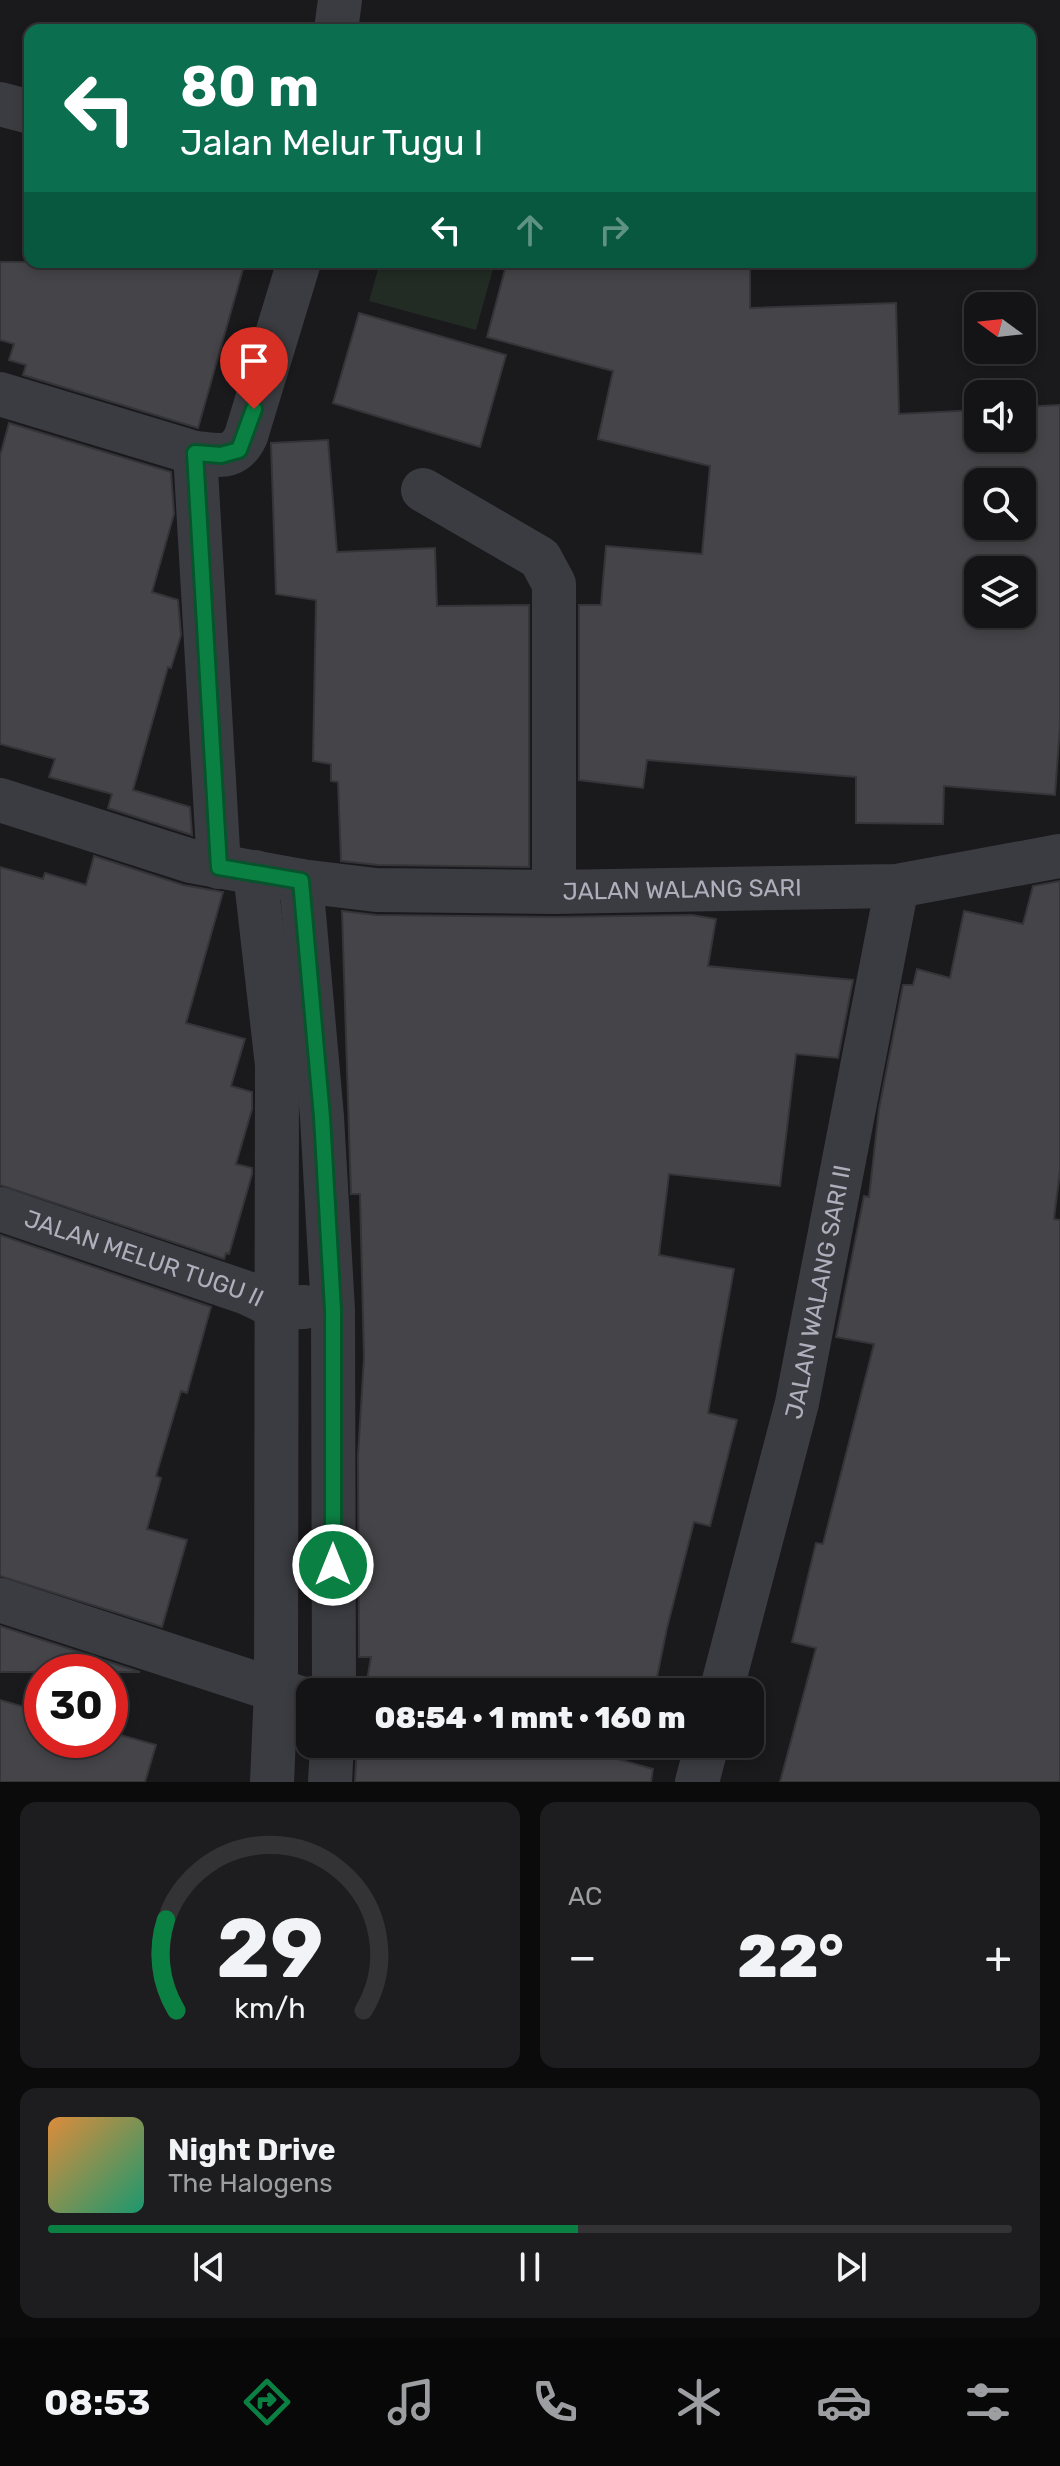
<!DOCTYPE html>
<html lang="id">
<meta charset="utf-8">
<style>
:root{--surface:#141416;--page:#1d1d1f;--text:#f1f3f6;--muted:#9d9ea1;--line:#333335;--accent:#0b8043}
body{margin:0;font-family:Rubik,sans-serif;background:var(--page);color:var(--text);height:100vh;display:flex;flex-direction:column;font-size:30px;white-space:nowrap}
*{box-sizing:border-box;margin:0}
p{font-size:26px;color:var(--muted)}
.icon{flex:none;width:44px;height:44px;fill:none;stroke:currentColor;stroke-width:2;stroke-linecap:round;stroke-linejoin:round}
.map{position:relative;height:1782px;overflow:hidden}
.sheet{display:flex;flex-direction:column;gap:20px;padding:20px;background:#0b0b0c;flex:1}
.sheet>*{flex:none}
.banner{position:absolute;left:24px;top:24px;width:1012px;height:244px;border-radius:16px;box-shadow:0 4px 12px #0003,0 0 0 2px var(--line);background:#0b6e4f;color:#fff;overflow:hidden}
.needle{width:52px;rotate:285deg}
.controls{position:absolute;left:964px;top:292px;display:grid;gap:16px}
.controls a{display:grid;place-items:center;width:72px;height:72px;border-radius:16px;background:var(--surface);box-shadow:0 4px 12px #0003,0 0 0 2px var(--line);font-size:40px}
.speed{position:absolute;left:24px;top:1654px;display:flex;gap:16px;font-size:40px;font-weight:700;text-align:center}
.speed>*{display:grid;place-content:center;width:104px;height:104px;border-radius:50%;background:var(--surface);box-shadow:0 4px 12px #0003,0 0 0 2px var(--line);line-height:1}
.speed .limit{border:12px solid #d22;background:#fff;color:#111}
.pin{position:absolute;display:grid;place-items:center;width:68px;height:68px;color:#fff;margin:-82px -34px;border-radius:50% 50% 50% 0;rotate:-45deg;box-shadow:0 0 8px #0007}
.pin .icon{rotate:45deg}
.me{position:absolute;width:88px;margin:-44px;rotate:0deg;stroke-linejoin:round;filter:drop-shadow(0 0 6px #0008)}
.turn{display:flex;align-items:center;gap:28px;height:168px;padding:0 24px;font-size:36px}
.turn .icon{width:104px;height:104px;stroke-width:2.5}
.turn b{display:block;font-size:56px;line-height:68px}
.lanes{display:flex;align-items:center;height:76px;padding:0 24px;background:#0003;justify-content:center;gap:40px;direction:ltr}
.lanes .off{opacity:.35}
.big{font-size:60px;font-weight:800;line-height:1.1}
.sheet .widget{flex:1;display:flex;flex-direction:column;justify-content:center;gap:12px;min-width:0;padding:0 28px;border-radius:16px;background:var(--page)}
.sheet .dial{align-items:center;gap:0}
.dial svg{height:208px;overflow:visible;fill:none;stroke:var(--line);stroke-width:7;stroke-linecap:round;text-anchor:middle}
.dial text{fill:var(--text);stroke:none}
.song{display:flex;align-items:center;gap:24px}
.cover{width:96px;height:96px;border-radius:12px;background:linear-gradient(135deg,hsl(30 70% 55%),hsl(160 70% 35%))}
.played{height:8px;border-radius:4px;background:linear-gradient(90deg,var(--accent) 55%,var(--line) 55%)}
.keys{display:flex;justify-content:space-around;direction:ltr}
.heat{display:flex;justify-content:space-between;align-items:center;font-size:44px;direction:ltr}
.sheet .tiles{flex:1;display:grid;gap:20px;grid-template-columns:1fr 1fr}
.widget:last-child{grid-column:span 2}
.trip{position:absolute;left:296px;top:1678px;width:468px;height:80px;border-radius:16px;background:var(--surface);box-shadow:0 4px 12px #0003,0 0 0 2px var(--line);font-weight:800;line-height:80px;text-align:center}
.tabs{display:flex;height:128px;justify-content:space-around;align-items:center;background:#080809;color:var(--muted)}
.tabs .icon{width:56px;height:56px}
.tabs .active{color:var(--accent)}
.tabs b{font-size:36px;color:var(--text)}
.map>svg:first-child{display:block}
</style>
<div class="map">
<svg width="1060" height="1782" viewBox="0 0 1060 1782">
<rect width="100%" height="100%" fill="#1a1a1d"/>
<!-- green -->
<path fill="#222b24" d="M380 262H495L476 330 369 301Z"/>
<!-- building -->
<path fill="#454549" stroke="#353438" stroke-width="2" fill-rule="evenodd" d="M0 262H245L198 428 23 375 26 365 9 360 14 344 0 340Z
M507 262H750V308L896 303 899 414 978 410V438H1022V407L1060 405V725L1055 795 944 786 943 824 856 823V777L647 760 643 788 579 780V605H601L606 546 702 554 710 466 598 439 613 371 487 337ZM978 482H1022V526H978ZM978 570H1022V614H978Z
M359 313 506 355 480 447 333 403Z
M9 423 171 472 174 514 152 592 178 600 181 635 171 668 168 667 133 790 190 807 192 835 108 808 112 794 49 777 55 759 0 744V456Z
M328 440 337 552 435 548 437 606 529 605V867L378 865 341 861 338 782 331 781V764L313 761 316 600 276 594 271 443Z
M94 856 183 885 223 892 186 1023 245 1039 231 1086 252 1092V1109L236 1164 252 1168V1174L229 1254 226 1253 224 1259 0 1185V867L43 879 45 873 86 885Z
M1060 881V1170L1054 1219 1060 1220V1782H780L816 1648 792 1642 816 1543 823 1544 874 1344 836 1337 864 1196 869 1197 879 1109 903 985H913L917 969 950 978 964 911 1023 924 1033 886Z
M342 911 376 915 554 917 692 915 716 919 708 966 853 980 838 1058 796 1054 780 1186 669 1174 659 1255 734 1269 708 1413 737 1420 710 1526 694 1522 667 1628 654 1692H365L371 1657H359L358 1456 364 1358 360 1194H351Z
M0 1235 211 1307 187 1393 181 1391 156 1476 161 1478 147 1529 187 1540 162 1627 0 1576Z
M0 1626 140 1672H0Z
M0 1700 42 1712V1740H110V1732L156 1745 145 1782H0Z
M357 1744H565L653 1769 651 1782H355Z"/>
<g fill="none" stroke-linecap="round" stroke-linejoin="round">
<!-- minor -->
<g stroke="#3b3c41" stroke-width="44">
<path d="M336 30 340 0"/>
<path d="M0 104 30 112"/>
<path d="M0 394 195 453C219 455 234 461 246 436L299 262"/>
<path d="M195 453 219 867"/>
<path d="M423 490 540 558 554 584V892"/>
<path id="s1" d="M0 800 191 861 301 881 376 890 554 892 897 886 1060 856"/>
<path d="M255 872 277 1065 276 1690 272 1782"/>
<path d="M301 881 322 1117 333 1310 334 1692"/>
<path id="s2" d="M0 1209 247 1293 278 1308 304 1307"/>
<path d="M0 1600 300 1698"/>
<path id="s3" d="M721 1692 797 1403 897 886"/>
<path d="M330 1782 332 1744"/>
<path d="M697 1782 707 1744"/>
</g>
</g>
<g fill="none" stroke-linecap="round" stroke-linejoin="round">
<!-- route casing -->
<g stroke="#07532c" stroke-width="20">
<path id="route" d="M254 409 239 450 221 455 195 453 219 867 301 881 322 1117 333 1310V1565"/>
</g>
<!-- route -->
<use href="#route" stroke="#0b8043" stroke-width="14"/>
</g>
<g text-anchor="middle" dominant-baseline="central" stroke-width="8" stroke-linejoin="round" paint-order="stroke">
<!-- street labels -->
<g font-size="24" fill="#adb0bc" stroke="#151518">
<text stroke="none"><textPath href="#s1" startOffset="694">JALAN WALANG SARI</textPath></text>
<text stroke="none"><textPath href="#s2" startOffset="152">JALAN MELUR TUGU II</textPath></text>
<text stroke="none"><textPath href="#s3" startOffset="412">JALAN WALANG SARI II</textPath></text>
</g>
</g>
</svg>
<div class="controls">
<a><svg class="needle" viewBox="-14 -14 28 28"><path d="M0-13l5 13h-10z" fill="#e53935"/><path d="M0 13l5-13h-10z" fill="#9d9ea1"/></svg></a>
<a><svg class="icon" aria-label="sound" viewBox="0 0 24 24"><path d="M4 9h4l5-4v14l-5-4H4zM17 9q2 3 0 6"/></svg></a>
<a><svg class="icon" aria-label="search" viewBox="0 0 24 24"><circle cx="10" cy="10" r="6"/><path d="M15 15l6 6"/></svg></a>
<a><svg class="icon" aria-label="layers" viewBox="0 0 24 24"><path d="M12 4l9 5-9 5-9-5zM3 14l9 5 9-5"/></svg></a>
</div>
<div class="speed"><div class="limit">30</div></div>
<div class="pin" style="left:254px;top:409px;background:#d93025"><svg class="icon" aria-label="arrive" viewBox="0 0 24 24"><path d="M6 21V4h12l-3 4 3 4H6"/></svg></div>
<svg class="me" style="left:333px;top:1565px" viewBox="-20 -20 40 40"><circle r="17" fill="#0b8043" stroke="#fff" stroke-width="3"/><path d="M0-11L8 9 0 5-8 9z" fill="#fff"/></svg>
<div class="trip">08:54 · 1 mnt · 160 m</div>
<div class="banner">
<div class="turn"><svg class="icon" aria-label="left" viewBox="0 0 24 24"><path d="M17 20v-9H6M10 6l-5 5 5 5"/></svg><div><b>80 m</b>Jalan Melur Tugu I</div></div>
<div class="lanes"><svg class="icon" aria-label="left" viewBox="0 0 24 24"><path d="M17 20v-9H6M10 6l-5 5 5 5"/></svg><svg class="icon off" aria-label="ahead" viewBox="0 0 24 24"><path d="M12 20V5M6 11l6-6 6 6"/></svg><svg class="icon off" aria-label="right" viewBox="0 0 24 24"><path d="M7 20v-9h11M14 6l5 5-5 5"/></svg></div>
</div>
</div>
<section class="sheet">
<div class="tiles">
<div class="widget dial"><svg viewBox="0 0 100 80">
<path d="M14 69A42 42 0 1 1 86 69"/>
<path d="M14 69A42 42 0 0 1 10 34" stroke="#0b8043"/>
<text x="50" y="56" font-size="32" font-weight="700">29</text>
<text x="50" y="72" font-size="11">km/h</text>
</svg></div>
<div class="widget"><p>AC</p>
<div class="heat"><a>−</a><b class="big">22°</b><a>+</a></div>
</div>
<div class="widget">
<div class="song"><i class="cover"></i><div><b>Night Drive</b><p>The Halogens</p></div></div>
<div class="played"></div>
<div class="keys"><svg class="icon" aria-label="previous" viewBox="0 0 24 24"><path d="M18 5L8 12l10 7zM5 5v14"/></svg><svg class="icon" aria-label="pause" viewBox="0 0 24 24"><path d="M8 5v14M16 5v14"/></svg><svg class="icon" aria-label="next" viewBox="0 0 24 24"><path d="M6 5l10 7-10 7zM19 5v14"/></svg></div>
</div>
</div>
</section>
<nav class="tabs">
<b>08:53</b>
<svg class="icon active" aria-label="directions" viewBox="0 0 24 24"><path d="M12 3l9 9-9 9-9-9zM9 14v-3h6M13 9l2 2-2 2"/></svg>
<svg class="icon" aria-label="music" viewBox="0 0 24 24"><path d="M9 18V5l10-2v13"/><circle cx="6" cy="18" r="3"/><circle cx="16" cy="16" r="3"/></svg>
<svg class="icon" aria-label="phone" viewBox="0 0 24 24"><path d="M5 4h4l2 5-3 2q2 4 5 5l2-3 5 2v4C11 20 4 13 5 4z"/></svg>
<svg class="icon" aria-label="climate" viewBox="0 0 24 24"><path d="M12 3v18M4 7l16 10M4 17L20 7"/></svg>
<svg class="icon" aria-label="car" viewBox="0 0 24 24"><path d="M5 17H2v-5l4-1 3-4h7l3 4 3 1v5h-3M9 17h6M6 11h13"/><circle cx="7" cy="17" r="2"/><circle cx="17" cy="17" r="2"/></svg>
<svg class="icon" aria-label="filters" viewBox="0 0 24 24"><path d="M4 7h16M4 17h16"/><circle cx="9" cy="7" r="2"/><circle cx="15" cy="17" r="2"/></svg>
</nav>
